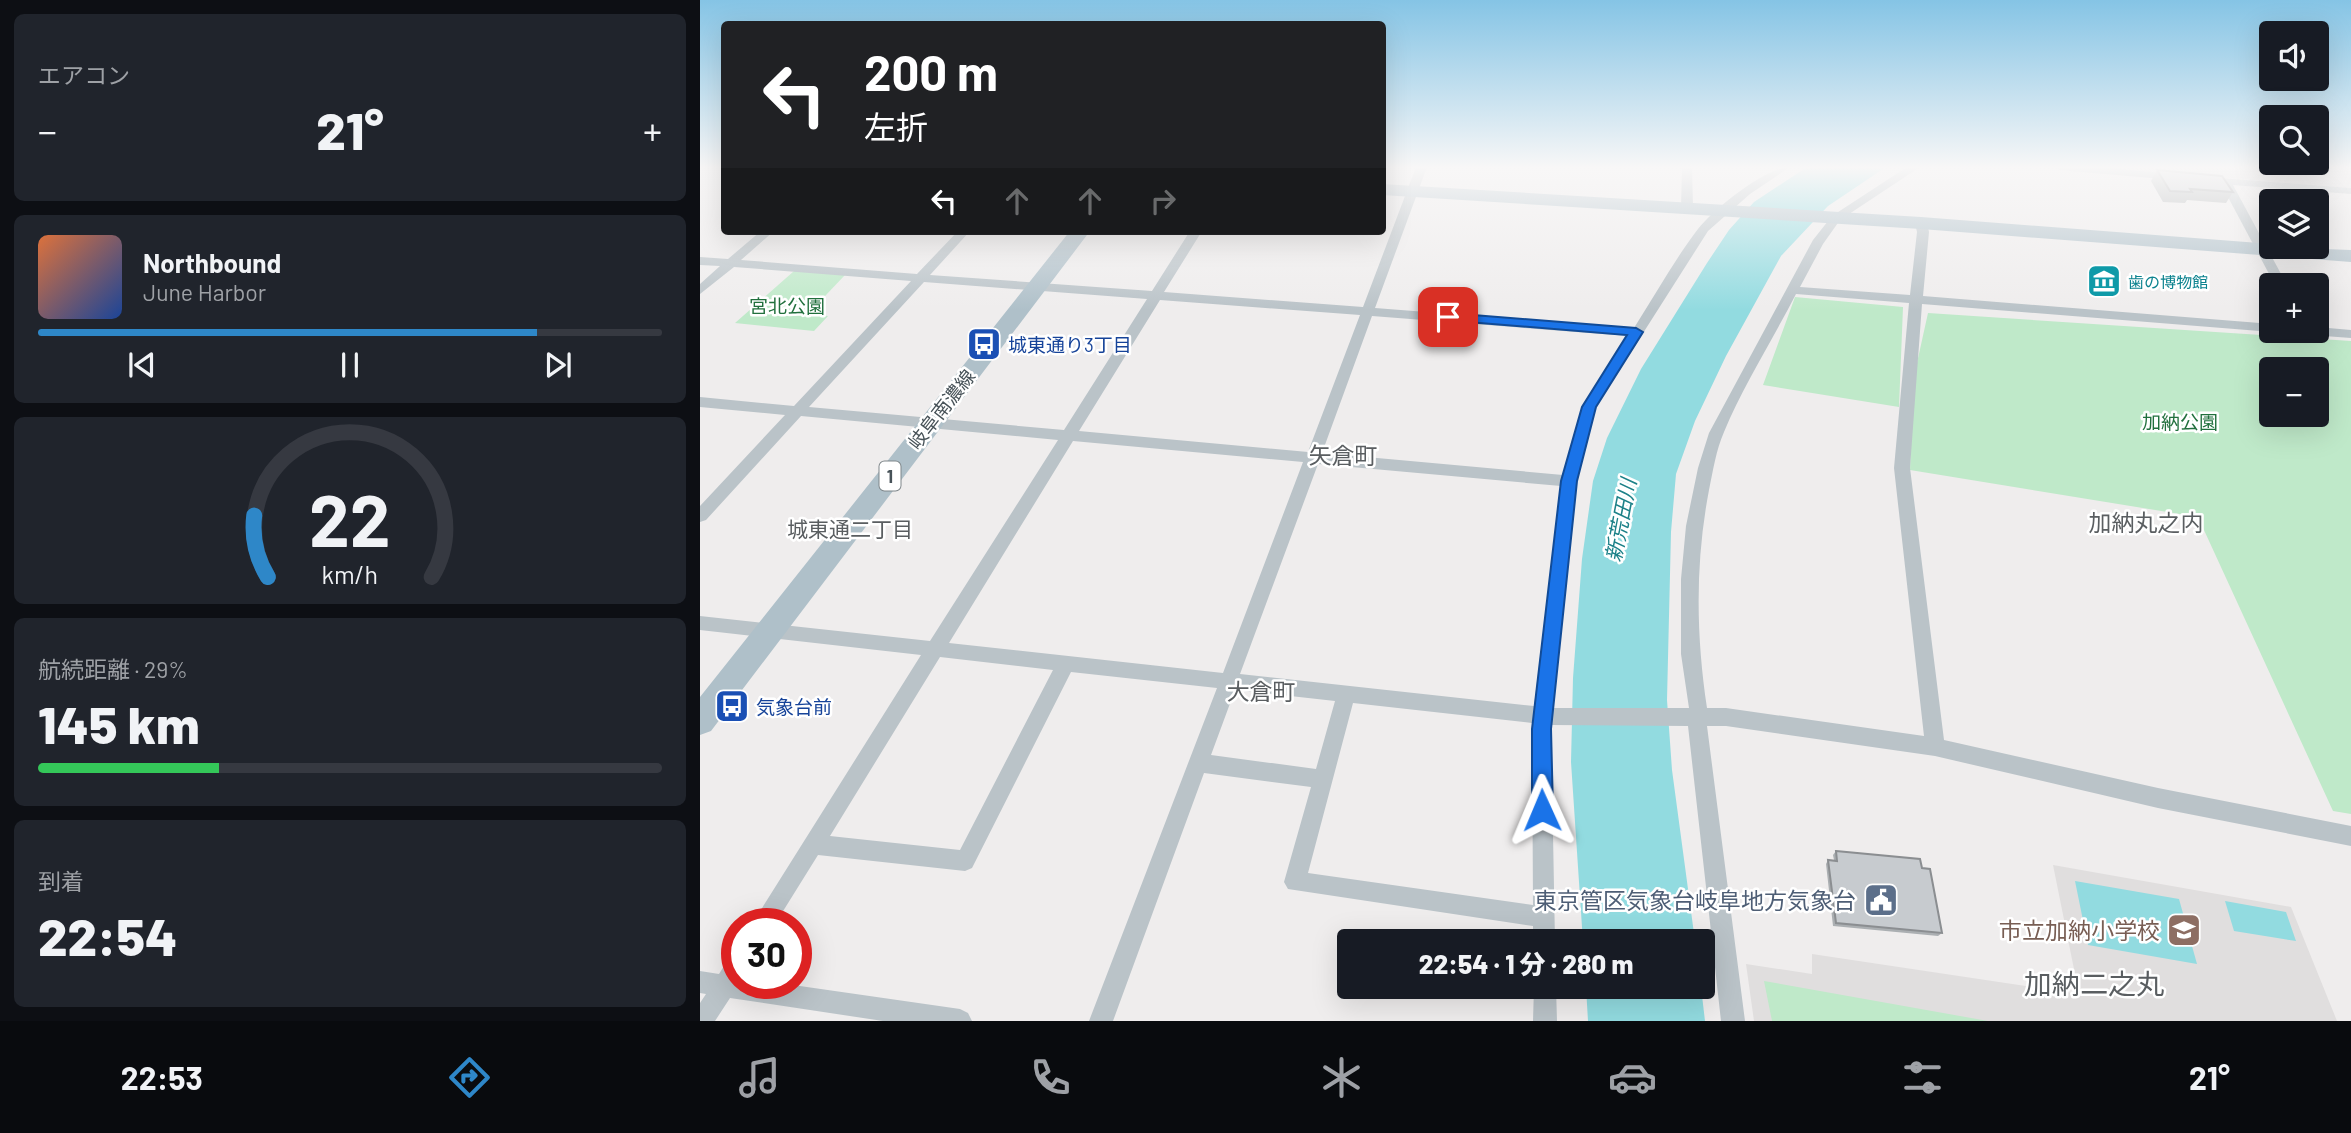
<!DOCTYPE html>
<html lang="ja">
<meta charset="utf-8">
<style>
:root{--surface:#171b24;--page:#20242c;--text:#f1f3f6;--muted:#9ea1a6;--line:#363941;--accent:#2e87c8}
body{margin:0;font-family:Barlow,"Noto Sans JP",sans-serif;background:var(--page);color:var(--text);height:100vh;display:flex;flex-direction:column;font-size:26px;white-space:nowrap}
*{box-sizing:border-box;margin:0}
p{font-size:23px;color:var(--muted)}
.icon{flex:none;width:38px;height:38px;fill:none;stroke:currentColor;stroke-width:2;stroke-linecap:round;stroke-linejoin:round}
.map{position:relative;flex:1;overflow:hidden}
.sheet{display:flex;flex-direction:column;gap:14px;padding:14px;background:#0d0f14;width:700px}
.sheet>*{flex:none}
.guide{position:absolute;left:21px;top:21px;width:665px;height:214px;border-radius:7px;box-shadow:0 7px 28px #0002;background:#202124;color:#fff;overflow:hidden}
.buttons{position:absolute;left:1559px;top:21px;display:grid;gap:14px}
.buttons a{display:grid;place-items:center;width:70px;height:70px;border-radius:7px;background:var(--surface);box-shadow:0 7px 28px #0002;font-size:35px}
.speed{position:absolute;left:21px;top:908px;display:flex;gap:14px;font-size:35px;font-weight:700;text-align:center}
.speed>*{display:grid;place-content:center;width:91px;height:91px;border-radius:50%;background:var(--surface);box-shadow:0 7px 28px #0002;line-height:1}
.speed .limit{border:10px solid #d22;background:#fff;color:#111}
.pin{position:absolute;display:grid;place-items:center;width:60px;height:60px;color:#fff;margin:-30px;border-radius:14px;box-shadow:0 4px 10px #0006}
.me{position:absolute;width:77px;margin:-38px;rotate:359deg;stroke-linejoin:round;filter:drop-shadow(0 0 5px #0008)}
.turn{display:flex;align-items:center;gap:24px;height:147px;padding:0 28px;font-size:32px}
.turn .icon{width:91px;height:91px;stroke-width:2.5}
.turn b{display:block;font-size:49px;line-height:60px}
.lanes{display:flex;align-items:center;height:66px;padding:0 28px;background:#0003;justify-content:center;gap:35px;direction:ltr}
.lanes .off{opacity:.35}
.big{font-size:52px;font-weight:800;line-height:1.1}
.sheet .widget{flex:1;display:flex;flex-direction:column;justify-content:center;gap:10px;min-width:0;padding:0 24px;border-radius:10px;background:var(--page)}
.sheet .dial{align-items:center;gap:0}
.dial svg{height:182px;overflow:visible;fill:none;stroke:var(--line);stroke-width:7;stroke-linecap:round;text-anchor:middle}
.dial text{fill:var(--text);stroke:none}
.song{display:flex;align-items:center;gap:21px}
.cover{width:84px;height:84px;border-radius:10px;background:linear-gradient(135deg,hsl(20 70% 55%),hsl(220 70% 35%))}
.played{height:7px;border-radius:4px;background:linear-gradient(90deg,var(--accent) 80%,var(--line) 80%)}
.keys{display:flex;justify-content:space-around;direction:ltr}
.heat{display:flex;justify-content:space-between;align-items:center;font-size:38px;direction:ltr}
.charge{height:10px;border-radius:5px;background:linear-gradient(90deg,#34c759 29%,var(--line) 0)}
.trip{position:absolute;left:637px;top:929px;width:378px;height:70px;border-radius:7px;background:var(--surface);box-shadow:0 7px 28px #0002;font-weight:800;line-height:70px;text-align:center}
.tabs{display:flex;height:112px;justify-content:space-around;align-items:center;background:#090b0e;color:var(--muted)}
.tabs .icon{width:49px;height:49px}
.tabs .on{color:var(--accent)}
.tabs b{font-size:32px;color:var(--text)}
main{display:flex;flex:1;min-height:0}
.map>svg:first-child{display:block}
</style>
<main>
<section class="sheet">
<div class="widget"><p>エアコン</p>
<div class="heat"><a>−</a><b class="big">21°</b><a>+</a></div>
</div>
<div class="widget">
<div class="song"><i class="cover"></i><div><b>Northbound</b><p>June Harbor</p></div></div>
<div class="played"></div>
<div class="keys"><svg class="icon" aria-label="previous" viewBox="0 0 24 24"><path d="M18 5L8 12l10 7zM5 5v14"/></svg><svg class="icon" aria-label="pause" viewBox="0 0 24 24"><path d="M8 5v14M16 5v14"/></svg><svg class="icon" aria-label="next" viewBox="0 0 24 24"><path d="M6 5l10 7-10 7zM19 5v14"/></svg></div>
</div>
<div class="widget dial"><svg viewBox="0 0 100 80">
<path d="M14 69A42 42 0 1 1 86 69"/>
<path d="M14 69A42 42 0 0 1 8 42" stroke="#2e87c8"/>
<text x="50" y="56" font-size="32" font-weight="700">22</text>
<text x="50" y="72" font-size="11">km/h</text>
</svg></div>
<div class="widget"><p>航続距離 · 29%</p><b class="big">145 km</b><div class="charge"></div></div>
<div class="widget"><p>到着</p><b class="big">22:54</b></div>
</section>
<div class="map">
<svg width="1651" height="1021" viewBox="0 0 1651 1021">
<rect width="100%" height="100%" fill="#efeded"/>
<!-- education -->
<path fill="#e0dede" d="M1399 167H1651V188Z
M1353 865 1591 907 1637 1021H1054L1046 964 1112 974V954L1379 994Z"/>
<!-- green -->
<path fill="#bfe9c9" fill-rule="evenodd" d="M94 271 145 275 108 314 128 316 114 331 35 323Z
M1095 297 1203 307 1199 407 1063 385Z
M1228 313 1651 341V814L1633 811 1498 517 1210 470 1213 381ZM1572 369H1617V415H1572Z
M1064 981 1288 1021H1072Z"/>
<!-- water -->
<path fill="#92dbe0" d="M1107 167H1186L1128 206 1081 256 1026 356 995 421 976 474 971 532 967 700 972 770 995 941 883 942 871 762 873 678 882 559 893 481 907 438 941 369 1007 263 1029 230 1054 202Z
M1375 881 1479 899 1497 964 1388 945Z
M1525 901 1586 912 1596 941 1534 931Z
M886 987H1001L1005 1021H888Z"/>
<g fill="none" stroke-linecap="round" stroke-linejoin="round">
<!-- minor -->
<path fill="#bac3c8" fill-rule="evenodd" d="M716 167H727L675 308 934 328C955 295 975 259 998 229 1014 209 1066 167 1090 167L1050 194 1008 231 896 407 877 481 853 708H989L981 654V579L986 526 998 468 1009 433 1113 240 1132 216 1207 167H1220L1140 220 1123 244 1100 287 1210 295 1217 232 1215 223 1221 220 1227 223 1229 232 1223 296 1572 324V331H1577L1572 332 1222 304 1210 468 1244 740 1458 788 1651 826V846L1458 808 1235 756 1026 726H1007L1045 1021H1021L988 726 851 725 855 942H833V926L588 889 584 882 611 787 504 773 413 1021H389L517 688 371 672 272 868 265 871 118 855 75 924H52L221 655 0 630V616L230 641 358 440 101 416 6 520 0 522V506L85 415 0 407V397L94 406 211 281 34 267 0 294V284L20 266 0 265V257L28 259 61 231H74L41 260 217 274 258 231H270L230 275 452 291 490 231H502L464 292 663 307ZM224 282 447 299 364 430 109 407ZM1096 294 1209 303 1194 468 1224 736 1026 708H1007C996 635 995 563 1009 490 1013 471 1016 450 1024 432 1043 386 1073 339 1096 294ZM460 300 660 315 608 452 379 431ZM672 316 928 336 882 407 863 475 622 453ZM373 441 603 462 523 673 249 643ZM618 464 861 486 834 706 540 674ZM240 657 353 670 260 850 130 836ZM535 690 635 701 616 769 511 755ZM653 703 832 723 833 905 608 873Z
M982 167H992L993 208 987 211 981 208Z
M1354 167H1401L1474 174 1479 177 1474 180 1359 170Z
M1507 177 1651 188V194L1533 185 1587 285H1575L1521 184 1503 182V178Z
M1617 327 1651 330V338L1611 335 1604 331H1617Z
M37 955V984H86L260 1009 268 1013 272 1021H183L30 998 15 1021H0V1003L6 994 0 993V971L19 974 29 958Z
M834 987H856L857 1021H833Z"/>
<!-- primary -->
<path fill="#afc0c9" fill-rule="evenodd" d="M682 184 1221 217 1572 244V247L1651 250V262L1221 229 682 195Z
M370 231H390L11 731 0 735V697Z"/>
</g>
<!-- wall -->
<path fill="#abafb2" d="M1457 170 1533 192 1526 203 1487 200 1485 203 1463 202 1451 181Z
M1136 851 1222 868 1242 933 1238 936 1133 926 1126 864 1128 860H1134L1133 855Z"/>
<!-- building -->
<path fill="#c7cbcf" stroke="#8b8e91" stroke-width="2" d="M1457 170 1522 176 1533 192 1490 189 1492 192 1470 191Z
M1136 851 1220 859 1222 868 1230 869 1242 933 1136 923 1128 860 1137 861Z"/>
<!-- sky -->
<linearGradient id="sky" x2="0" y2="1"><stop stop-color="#85c4e5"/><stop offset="0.54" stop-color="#f8f7f7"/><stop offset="1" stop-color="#f8f7f7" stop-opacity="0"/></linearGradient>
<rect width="1651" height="310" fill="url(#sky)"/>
<!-- route -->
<path fill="#1a73e8" stroke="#114b97" stroke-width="2" d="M748 313 936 328 943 332 896 407 877 481 851 729 853 810 850 817 842 820 835 817 832 810V729L861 481 882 407 927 335 743 320 741 317Z"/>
<!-- icons -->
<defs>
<g id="museum-square" transform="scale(1.75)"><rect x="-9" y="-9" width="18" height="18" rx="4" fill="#0f9aa8" stroke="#fff"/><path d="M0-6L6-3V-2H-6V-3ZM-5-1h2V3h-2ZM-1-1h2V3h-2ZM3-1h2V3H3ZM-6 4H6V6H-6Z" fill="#fff"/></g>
<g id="bus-square" transform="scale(1.75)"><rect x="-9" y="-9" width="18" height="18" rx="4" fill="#1a4fb4" stroke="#fff"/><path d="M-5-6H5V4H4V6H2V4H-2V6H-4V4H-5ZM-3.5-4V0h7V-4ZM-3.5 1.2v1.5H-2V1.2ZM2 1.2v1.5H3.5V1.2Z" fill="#fff"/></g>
<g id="civic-square" transform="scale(1.75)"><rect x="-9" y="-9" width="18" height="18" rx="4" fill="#5c6f8a" stroke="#fff"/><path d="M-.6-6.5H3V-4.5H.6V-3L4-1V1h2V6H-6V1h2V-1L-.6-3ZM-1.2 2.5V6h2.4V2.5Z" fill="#fff"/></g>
<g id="school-square" transform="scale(1.75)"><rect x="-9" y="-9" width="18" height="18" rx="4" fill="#8d6e63" stroke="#fff"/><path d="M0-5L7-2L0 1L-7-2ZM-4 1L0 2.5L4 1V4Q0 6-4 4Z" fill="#fff"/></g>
</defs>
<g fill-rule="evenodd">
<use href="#museum-square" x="1404" y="281"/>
<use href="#bus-square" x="284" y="344"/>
<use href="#bus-square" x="32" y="706"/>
<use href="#civic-square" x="1181" y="900"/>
<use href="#school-square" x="1484" y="930"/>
</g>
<g text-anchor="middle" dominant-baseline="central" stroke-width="5" stroke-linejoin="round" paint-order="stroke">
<!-- far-culture labels -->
<g font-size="16" fill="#0d838f" stroke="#fff" text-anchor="start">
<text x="1428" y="281">歯の博物館</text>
</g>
<!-- shield labels -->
<rect fill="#fff" stroke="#7e868a" stroke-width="2" x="179.5" y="461.5" width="21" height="29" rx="5"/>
<g font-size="18" font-weight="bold" fill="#475258">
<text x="190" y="476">1</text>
</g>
<!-- park labels -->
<g font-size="19" fill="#21703d" stroke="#fff">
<text x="87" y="305">宮北公園</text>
<text x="1480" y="421">加納公園</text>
</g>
<!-- transit labels -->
<g font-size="19" fill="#164399" stroke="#fff" text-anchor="start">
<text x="308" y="344">城東通り3丁目</text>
<text x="56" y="706">気象台前</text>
</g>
<!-- street labels -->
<g font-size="19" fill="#475258" stroke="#fff">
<text transform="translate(241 409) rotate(-52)">岐阜南濃線</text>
</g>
<!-- water labels -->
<g font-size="21" font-style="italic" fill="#1c8188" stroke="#fff">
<text transform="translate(920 520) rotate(-79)">新荒田川</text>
</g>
<!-- neighbourhood labels -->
<g font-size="21" fill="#5a5e61" stroke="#fff">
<text x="150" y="528">城東通二丁目</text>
</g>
<!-- quarter labels -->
<g font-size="23" fill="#5a5e61" stroke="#fff">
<text x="643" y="455">矢倉町</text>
<text x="1446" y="522">加納丸之内</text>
<text x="561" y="691">大倉町</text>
</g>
<!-- near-service labels -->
<g font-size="23" fill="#4e5e75" stroke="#fff" text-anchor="end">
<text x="1156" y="900">東京管区気象台岐阜地方気象台</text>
</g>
<!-- near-education labels -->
<g font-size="23" fill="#785e54" stroke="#fff" text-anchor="end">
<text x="1460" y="930">市立加納小学校</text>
</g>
<!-- near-quarter labels -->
<g font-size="28" fill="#5a5e61" stroke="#fff">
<text x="1394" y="983">加納二之丸</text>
</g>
</g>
</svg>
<div class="buttons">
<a><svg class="icon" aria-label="sound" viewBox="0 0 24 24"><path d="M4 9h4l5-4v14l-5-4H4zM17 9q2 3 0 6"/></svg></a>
<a><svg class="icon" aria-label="search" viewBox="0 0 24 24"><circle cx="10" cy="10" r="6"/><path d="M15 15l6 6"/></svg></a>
<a><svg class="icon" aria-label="layers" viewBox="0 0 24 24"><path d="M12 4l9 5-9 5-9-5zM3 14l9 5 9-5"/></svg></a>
<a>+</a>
<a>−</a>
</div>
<div class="speed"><div class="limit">30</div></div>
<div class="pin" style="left:748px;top:317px;background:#d93025"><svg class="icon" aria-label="arrive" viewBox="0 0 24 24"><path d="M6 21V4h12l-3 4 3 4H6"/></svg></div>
<svg class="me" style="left:842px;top:810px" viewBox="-20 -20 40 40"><path d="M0-17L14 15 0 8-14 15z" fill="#1a73e8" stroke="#fff" stroke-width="4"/></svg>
<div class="trip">22:54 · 1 分 · 280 m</div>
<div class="guide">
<div class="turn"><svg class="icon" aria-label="left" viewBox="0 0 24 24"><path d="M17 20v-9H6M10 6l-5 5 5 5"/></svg><div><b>200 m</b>左折</div></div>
<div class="lanes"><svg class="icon" aria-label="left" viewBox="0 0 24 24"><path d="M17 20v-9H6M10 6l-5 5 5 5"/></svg><svg class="icon off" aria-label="ahead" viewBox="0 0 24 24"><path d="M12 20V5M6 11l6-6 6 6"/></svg><svg class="icon off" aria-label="ahead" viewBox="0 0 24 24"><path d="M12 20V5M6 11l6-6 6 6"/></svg><svg class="icon off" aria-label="right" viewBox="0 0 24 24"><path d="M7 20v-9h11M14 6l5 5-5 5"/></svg></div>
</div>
</div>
</main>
<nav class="tabs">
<b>22:53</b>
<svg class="icon on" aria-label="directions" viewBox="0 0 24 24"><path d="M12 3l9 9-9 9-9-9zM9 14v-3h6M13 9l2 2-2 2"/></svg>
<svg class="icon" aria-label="music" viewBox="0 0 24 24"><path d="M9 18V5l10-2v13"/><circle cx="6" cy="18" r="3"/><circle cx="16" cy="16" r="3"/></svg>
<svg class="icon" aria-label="phone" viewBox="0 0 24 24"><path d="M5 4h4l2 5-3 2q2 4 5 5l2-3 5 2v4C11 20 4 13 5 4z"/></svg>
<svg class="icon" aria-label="climate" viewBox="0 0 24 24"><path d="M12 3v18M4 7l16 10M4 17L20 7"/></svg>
<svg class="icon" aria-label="car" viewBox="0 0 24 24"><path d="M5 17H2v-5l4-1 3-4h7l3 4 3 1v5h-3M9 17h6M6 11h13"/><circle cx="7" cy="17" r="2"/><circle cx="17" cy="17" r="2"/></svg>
<svg class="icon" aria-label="filters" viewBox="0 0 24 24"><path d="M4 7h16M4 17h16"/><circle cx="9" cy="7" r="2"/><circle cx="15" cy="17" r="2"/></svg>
<b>21°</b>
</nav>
